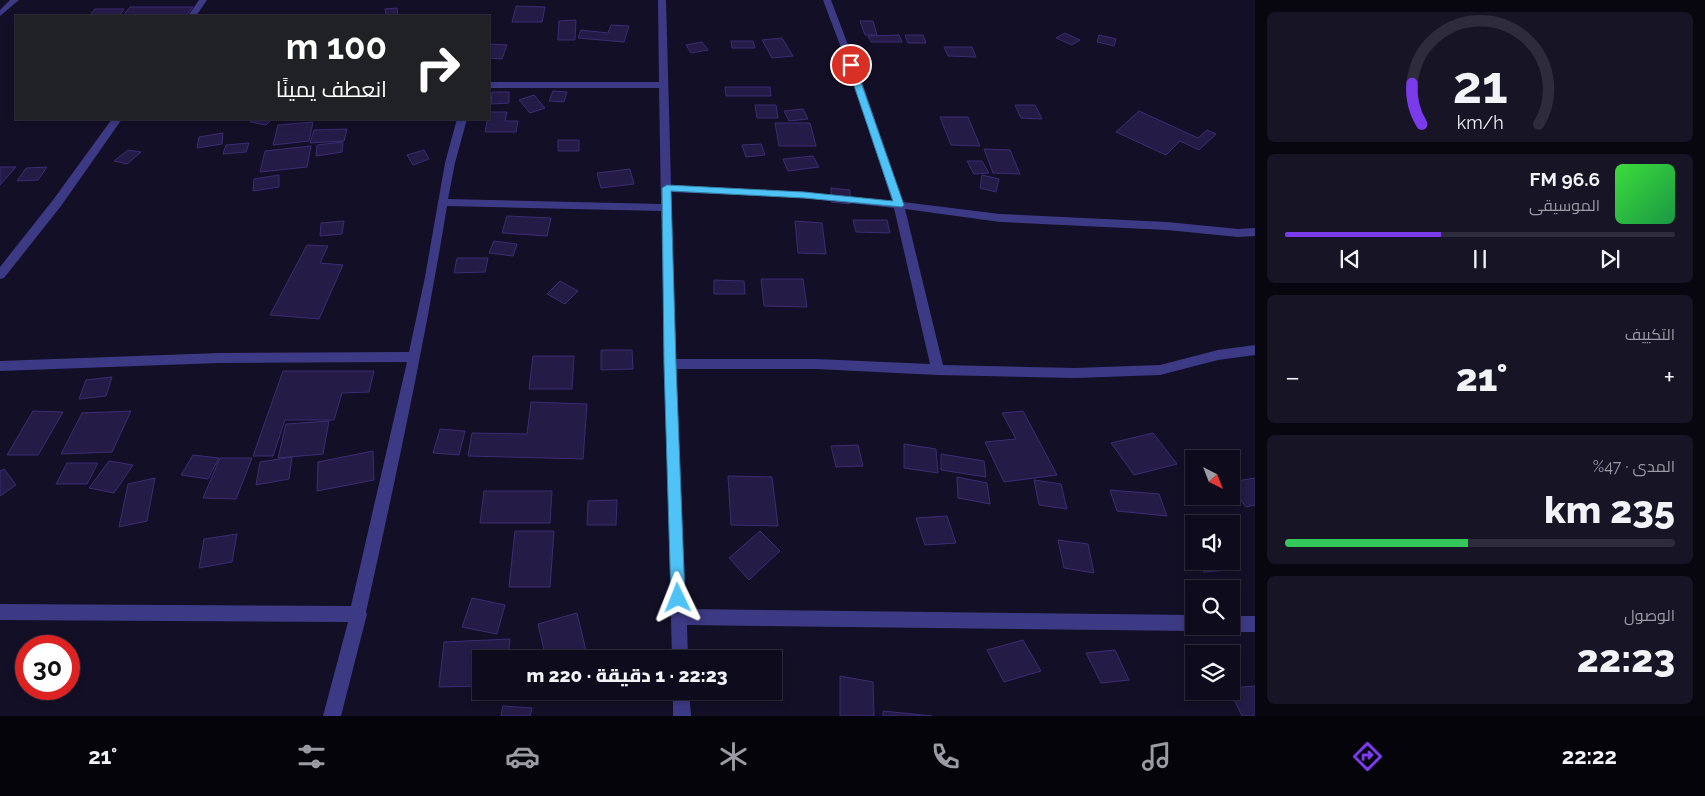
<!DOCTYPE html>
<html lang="ar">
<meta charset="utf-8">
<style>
:root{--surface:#0e0b1c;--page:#171425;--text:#f1f3f6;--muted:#9b9ba3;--line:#2e2b3b;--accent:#7c3aed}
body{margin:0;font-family:Raleway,Cairo,sans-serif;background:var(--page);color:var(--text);direction:rtl;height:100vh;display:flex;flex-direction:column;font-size:19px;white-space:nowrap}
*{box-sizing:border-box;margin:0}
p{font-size:16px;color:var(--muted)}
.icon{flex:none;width:28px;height:28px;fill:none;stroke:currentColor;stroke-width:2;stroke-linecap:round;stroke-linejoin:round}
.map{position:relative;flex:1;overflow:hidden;direction:ltr}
.drawer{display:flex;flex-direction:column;gap:12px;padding:12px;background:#08060f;width:450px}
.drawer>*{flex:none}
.hud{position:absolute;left:15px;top:15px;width:475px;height:105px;border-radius:0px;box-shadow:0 2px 8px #0003,0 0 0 1px var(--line);direction:rtl;background:#202124;color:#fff;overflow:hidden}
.needle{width:32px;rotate:138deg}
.controls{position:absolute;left:1185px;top:450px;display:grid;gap:10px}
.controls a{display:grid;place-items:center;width:55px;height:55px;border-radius:0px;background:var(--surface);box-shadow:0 2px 8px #0003,0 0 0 1px var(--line);font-size:25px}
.speed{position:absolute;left:15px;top:635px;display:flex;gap:10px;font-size:25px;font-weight:700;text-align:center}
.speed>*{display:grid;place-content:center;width:65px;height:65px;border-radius:50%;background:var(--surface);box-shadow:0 2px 8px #0003,0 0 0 1px var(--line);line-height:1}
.speed .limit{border:8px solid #d22;background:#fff;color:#111}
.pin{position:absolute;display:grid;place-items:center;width:42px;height:42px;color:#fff;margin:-21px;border:2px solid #fff;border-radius:50%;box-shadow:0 1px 5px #0007}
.me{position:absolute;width:55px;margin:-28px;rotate:358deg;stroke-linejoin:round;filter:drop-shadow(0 0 4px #0008)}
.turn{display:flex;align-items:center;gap:18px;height:105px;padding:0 20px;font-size:22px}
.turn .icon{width:65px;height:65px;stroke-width:2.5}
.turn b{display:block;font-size:35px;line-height:42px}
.big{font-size:38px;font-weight:800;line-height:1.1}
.drawer .card{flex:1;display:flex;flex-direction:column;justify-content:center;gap:8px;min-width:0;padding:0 18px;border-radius:8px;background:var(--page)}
.drawer .dial{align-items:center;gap:0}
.dial svg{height:130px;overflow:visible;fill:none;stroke:var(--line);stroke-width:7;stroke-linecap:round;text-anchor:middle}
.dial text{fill:var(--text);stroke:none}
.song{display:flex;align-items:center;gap:15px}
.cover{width:60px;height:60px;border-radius:8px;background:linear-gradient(135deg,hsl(120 70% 55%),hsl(140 70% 35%))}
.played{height:5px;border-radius:2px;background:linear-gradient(90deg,var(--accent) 40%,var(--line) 40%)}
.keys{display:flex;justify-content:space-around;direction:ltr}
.heat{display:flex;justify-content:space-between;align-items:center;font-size:28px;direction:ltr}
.charge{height:8px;border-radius:4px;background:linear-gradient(90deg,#34c759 47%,var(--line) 0)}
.trip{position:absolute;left:472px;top:650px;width:310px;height:50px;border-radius:0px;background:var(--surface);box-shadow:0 2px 8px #0003,0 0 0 1px var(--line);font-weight:800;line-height:50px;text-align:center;direction:rtl}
.tab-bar{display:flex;height:80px;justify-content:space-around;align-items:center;background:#06040b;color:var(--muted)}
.tab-bar .icon{width:35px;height:35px}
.tab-bar .on{color:var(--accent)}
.tab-bar b{font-size:22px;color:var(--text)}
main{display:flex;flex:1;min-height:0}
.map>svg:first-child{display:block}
</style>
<main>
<section class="drawer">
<div class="card dial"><svg viewBox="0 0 100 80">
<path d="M14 69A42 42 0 1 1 86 69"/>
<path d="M14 69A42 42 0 0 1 8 44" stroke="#7c3aed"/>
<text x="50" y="56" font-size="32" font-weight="700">21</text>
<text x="50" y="72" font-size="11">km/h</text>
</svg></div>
<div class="card">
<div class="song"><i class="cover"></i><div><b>96.6 FM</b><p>الموسيقى</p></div></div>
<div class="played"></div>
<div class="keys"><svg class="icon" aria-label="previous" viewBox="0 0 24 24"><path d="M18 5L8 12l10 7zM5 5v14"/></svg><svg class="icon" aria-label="pause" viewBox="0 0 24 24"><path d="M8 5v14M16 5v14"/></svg><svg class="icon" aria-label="next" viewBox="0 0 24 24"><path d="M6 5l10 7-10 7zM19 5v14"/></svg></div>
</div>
<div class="card"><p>التكييف</p>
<div class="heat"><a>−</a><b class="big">21°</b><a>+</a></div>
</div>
<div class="card"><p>المدى · 47%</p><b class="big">235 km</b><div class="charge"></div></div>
<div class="card"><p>الوصول</p><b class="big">22:23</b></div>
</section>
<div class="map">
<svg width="1255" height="716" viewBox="0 0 1255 716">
<rect width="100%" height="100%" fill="#130f26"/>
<!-- building -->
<path fill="#241b47" stroke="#3b2d73" d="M516 6 545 7 542 22H512Z
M130 7H193L186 16H123Z
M397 8 398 16H386L385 9Z
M95 9H124L119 16H89Z
M576 20 575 40H558L559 21Z
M860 21H873L877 35H865Z
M611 25 629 26 624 42 578 38 581 30 608 33Z
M1065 33 1080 40 1072 45 1056 38Z
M899 35 902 42H871L868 36Z
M905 35H923L926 43H908Z
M1099 35 1116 39 1114 46 1097 42Z
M782 38 793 56 772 58 762 40Z
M731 41H753L755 48H732Z
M702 42 708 50 691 53 686 45Z
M489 44 507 45 502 59 489 58Z
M944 47H972L976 57 948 56Z
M725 87H770L771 96H726Z
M553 91 567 92 564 102 549 101Z
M492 92H509V103L491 104Z
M534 95 545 108 530 113 519 100Z
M755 105H776L778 118H757Z
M1015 105H1035L1042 119 1021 118Z
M803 109 808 119 789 121 784 111Z
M1139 111 1198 138 1207 130 1216 134 1199 150 1180 141 1166 155 1116 132Z
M489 112H507L505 121H518L516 132H485Z
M940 117H968L980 146 951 145Z
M253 119H272L266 125 250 122Z
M313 122 309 141 273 145 278 125Z
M775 123H810L816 146H779Z
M347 129 344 141 310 143 314 130Z
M223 133 222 144 197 148 199 137Z
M558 140H579V151H558Z
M343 142 342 152 316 156 317 145Z
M249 143 246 152 223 154 226 145Z
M761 144 765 155 746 157 742 145Z
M311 146 307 167 260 172 265 151Z
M984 149 1010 150 1020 174 993 173Z
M128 150 141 152 127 164 114 161Z
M424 150 429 159 413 165 407 155Z
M813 156 819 167 788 171 783 159Z
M967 161H982L989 173 974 174Z
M0 167H16L0 185Z
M47 167 38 180 17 181 26 168Z
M630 169 634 184 601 188 597 173Z
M279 175V187L253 191 254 179Z
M982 175 999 179 996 192 980 188Z
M831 188 850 190V204L831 202Z
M507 216 551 218 547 236 502 233Z
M853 220H887L890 233 856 232Z
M344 221 342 234 320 236 321 223Z
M795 221 822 223 826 254 798 253Z
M494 241 517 244 513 256 489 253Z
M307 245 328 246 320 263 343 265 319 319 270 315Z
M457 258H488L485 272 454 273Z
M761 279H803L807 307 764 306Z
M714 280 744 281 745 294H714Z
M560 281 578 291 565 304 547 294Z
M601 350H632L633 369 601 370Z
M533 356H574L572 389H529Z
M283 371H374L369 392 342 393 334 420H285L273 456H253Z
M112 377 106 396 79 399 86 380Z
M531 402 587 404 583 459 468 456 472 433 527 434Z
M33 411 63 412 38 455H7Z
M131 411 112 452 61 454 82 413Z
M1023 411 1057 475 1004 482 985 442 1016 439 1002 413Z
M329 421 323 454 278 458 286 424Z
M440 429 465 431 459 455 433 453Z
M1153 433 1177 464 1134 475 1111 443Z
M904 444 936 449 938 473 904 468Z
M858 445 863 466 836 467 831 446Z
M373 451 374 480 317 491 318 462Z
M941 454 984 461 986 477 941 470Z
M193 455 219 458 208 479 181 475Z
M292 457 289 479 256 485 260 462Z
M220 458H252L236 499 203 498Z
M109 461 133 465 114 493 89 488Z
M67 463H98L87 484H56Z
M4 469 16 485 0 496V471Z
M728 476 772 477 778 526 731 525Z
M957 477 987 483 990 504 958 498Z
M155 478 147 521 119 527 128 484Z
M1255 478V505L1246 507 1231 487V482Z
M1034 480 1061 484 1067 509 1039 505Z
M1110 490 1159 494 1167 516 1117 511Z
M484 491H552L550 523H480Z
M617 500 616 525H587L588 501Z
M947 516 956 543 925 545 916 518Z
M515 531H554L550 587H509Z
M760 531 780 551 749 580 729 558Z
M237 534 232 562 199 568 204 539Z
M1058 540 1088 544 1094 573 1064 568Z
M1197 561H1223L1228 570 1204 572Z
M472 598 505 605 497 634 462 627Z
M577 613 588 659H546L538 624Z
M510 639 508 659H481V686L439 687 444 642Z
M1023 640 1041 671 1004 682 987 650Z
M1115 650 1129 680 1101 683 1086 653Z
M840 676 873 682 874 716H840Z
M1255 686V716H1242L1230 691 1231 688Z
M503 706 532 708 530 716H501Z
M883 711 932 716H883Z"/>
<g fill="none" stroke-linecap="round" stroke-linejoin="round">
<!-- street -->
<path fill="#3d3a85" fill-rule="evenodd" d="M10 0H19L0 16V10Z
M199 0H207L196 16H188Z
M658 0H666L671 185 804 192 892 201 854 82 823 0H831L862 82 903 202 1000 214 1167 222 1238 229 1255 228V236L1238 237 1167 230 1000 222 905 209 943 365 1075 368 1160 365 1218 350 1255 345V355L1218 360 1160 375 1075 378 938 375 816 369H676L686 609 1194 615V626H1201L1200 629 1194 631 687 625 688 659H672L661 211 447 206C425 342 396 477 366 612L367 614 341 716H323L348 622 0 620V604L351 606 407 362 219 363 0 371V361L219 353 409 352 425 277 445 163 457 119H467L455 163 448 199 661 204 659 88H489V82H659ZM671 192 804 198 894 208 930 364 816 359H676Z
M112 119H122L61 206 4 278 0 279V267L53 200Z
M1231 616H1255V632H1231L1225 630 1224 626H1231Z
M673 691H689L691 716H673Z"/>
</g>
<!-- route -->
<path fill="#4fc3f7" stroke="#337fa1" d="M851 63 855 65 904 205 902 207 804 198 671 191 676 364 685 598 683 603 678 605 673 603 671 598 664 364 662 188 667 185 804 192 893 201 847 65Z"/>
</svg>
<div class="controls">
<a><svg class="needle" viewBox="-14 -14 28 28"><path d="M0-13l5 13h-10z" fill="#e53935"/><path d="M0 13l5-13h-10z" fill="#9b9ba3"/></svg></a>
<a><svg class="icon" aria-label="sound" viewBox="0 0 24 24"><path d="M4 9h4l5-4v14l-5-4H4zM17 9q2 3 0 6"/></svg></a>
<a><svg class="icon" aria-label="search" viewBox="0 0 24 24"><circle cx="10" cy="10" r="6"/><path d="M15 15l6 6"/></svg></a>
<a><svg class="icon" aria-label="layers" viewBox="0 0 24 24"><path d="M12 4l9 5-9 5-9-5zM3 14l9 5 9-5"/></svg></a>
</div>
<div class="speed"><div class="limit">30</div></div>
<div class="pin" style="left:851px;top:65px;background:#d93025"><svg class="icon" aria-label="arrive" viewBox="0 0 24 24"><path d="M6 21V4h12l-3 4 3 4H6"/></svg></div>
<svg class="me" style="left:678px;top:598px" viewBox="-20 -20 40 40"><path d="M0-17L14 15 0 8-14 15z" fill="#4fc3f7" stroke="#fff" stroke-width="4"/></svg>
<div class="trip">22:23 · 1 دقيقة · 220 m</div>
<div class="hud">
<div class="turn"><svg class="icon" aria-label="right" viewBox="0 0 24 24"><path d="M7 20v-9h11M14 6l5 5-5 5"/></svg><div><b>100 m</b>انعطف يمينًا</div></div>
</div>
</div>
</main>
<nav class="tab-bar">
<b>22:22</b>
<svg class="icon on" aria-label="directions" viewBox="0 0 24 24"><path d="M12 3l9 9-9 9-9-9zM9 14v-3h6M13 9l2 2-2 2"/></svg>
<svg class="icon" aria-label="music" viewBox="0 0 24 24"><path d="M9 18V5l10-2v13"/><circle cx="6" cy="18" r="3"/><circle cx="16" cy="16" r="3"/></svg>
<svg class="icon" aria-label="phone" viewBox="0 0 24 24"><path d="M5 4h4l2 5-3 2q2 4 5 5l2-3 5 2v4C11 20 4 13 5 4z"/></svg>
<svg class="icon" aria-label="climate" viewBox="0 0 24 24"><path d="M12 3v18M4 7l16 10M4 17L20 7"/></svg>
<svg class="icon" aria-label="car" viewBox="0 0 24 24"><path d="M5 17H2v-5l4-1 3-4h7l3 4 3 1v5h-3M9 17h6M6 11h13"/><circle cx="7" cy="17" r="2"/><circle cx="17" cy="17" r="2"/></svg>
<svg class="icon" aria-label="filters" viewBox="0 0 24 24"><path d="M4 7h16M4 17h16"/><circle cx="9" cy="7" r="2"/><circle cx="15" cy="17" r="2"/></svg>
<b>21°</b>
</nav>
